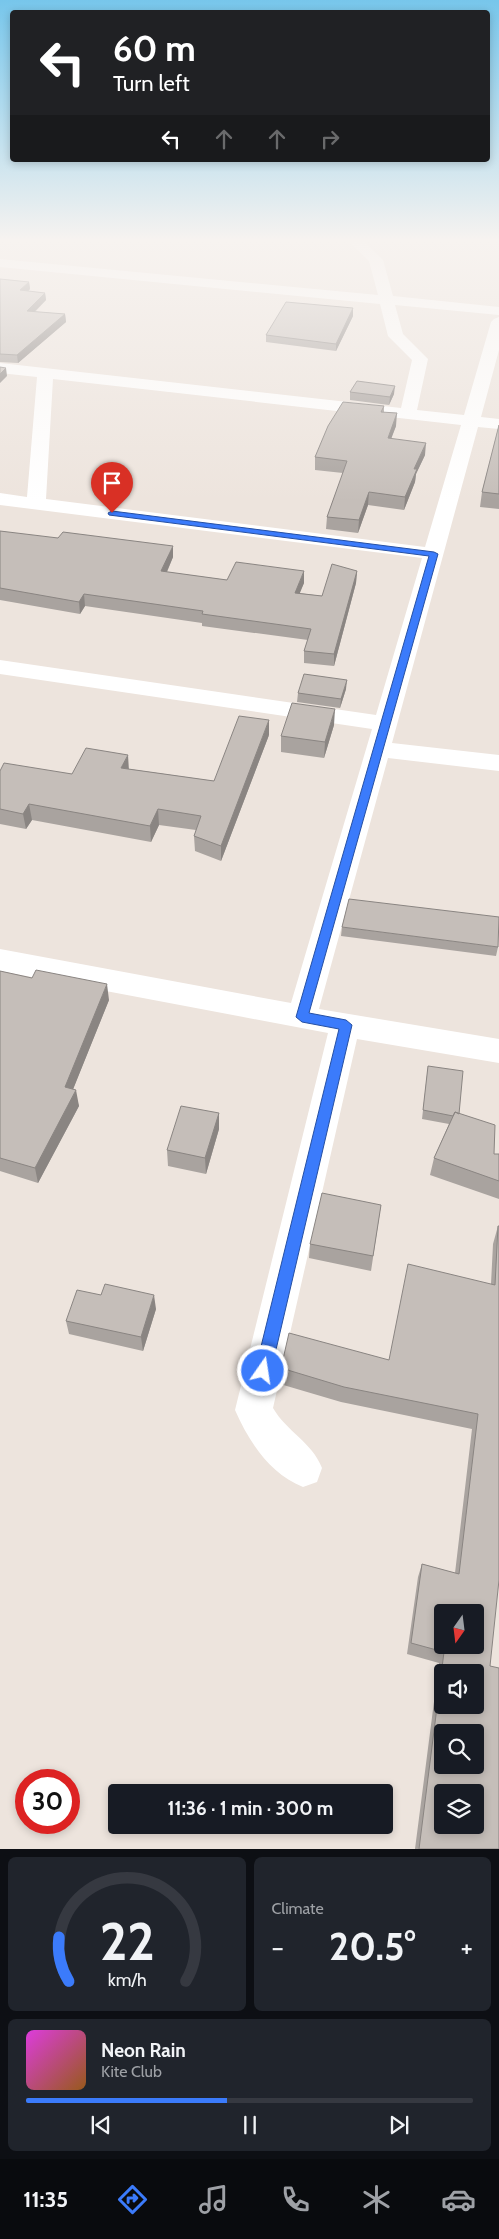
<!DOCTYPE html>
<meta charset="utf-8">
<style>
:root{--surface:#171b24;--page:#20242c;--text:#f1f3f6;--muted:#9ea1a6;--line:#363941;--accent:#3b7bfb}
body{margin:0;font-family:Cabin,sans-serif;background:var(--page);color:var(--text);height:100vh;display:flex;flex-direction:column;font-size:19px;white-space:nowrap}
*{box-sizing:border-box;margin:0}
p{font-size:16px;color:var(--muted)}
.icon{flex:none;width:28px;height:28px;fill:none;stroke:currentColor;stroke-width:2;stroke-linecap:round;stroke-linejoin:round}
.map{position:relative;height:1849px;overflow:hidden}
.side{display:flex;flex-direction:column;gap:8px;padding:8px;background:#0d0f14;flex:1}
.side>*{flex:none}
.banner{position:absolute;left:10px;top:10px;width:480px;height:152px;border-radius:5px;box-shadow:0 2px 8px #0003;background:#202124;color:#fff;overflow:hidden}
.needle{width:32px;rotate:194deg}
.controls{position:absolute;left:434px;top:1604px;display:grid;gap:10px}
.controls a{display:grid;place-items:center;width:50px;height:50px;border-radius:5px;background:var(--surface);box-shadow:0 2px 8px #0003;font-size:25px}
.speed{position:absolute;left:15px;top:1769px;display:flex;gap:10px;font-size:25px;font-weight:700;text-align:center}
.speed>*{display:grid;place-content:center;width:65px;height:65px;border-radius:50%;background:var(--surface);box-shadow:0 2px 8px #0003;line-height:1}
.speed .limit{border:8px solid #d22;background:#fff;color:#111}
.pin{position:absolute;display:grid;place-items:center;width:42px;height:42px;color:#fff;margin:-51px -21px;border-radius:50% 50% 50% 0;rotate:-45deg;box-shadow:0 0 5px #0007}
.pin .icon{rotate:45deg}
.me{position:absolute;width:55px;margin:-28px;rotate:13deg;stroke-linejoin:round;filter:drop-shadow(0 0 4px #0008)}
.turn{display:flex;align-items:center;gap:18px;height:105px;padding:0 20px;font-size:22px}
.turn .icon{width:65px;height:65px;stroke-width:2.5}
.turn b{display:block;font-size:35px;line-height:42px}
.lanes{display:flex;align-items:center;height:48px;padding:0 20px;background:#0003;justify-content:center;gap:25px;direction:ltr}
.lanes .off{opacity:.35}
.big{font-size:38px;font-weight:700;line-height:1.1}
.side .card{flex:1;display:flex;flex-direction:column;justify-content:center;gap:8px;min-width:0;padding:0 18px;border-radius:8px;background:var(--page)}
.side .dial{align-items:center;gap:0}
.dial svg{height:130px;overflow:visible;fill:none;stroke:var(--line);stroke-width:7;stroke-linecap:round;text-anchor:middle}
.dial text{fill:var(--text);stroke:none}
.song{display:flex;align-items:center;gap:15px}
.cover{width:60px;height:60px;border-radius:8px;background:linear-gradient(135deg,hsl(300 70% 55%),hsl(30 70% 35%))}
.played{height:5px;border-radius:2px;background:linear-gradient(90deg,var(--accent) 45%,var(--line) 45%)}
.keys{display:flex;justify-content:space-around;direction:ltr}
.heat{display:flex;justify-content:space-between;align-items:center;font-size:28px;direction:ltr}
.side .tiles{flex:1;display:grid;gap:8px;grid-template-columns:1fr 1fr}
.card:last-child{grid-column:span 2}
.trip{position:absolute;left:108px;top:1784px;width:285px;height:50px;border-radius:5px;background:var(--surface);box-shadow:0 2px 8px #0003;font-weight:700;line-height:50px;text-align:center}
.menu{display:flex;height:80px;justify-content:space-around;align-items:center;background:#090b0e;color:var(--muted)}
.menu .icon{width:35px;height:35px}
.menu .current{color:var(--accent)}
.menu b{font-size:22px;color:var(--text)}
.map>svg:first-child{display:block}
</style>
<div class="map">
<svg width="499" height="1849" viewBox="0 0 499 1849">
<rect width="100%" height="100%" fill="#ede4dd"/>
<g fill="none" stroke-linecap="round" stroke-linejoin="round">
<!-- minor -->
<path fill="#fff" fill-rule="evenodd" d="M350 242H365L383 260 393 296 499 307V315L395 305 403 334 428 359 417 410 464 415 491 322 494 319 499 317V350L481 417 499 419V429L478 427 392 743 499 755V771L388 758 319 1009 499 1039V1063L357 1039 273 1408C287 1432 312 1442 322 1468L317 1482 303 1487C270 1474 249 1442 235 1410L328 1033 0 971V949L291 1003 372 729 0 674V660L376 715 422 558 0 505V493L27 497 37 377 0 373V363L401 408 412 360 388 336 380 304 0 267V259L378 295 369 261ZM53 379 408 419 461 425 425 547 46 499Z"/>
</g>
<!-- wall -->
<path fill="#a9a39f" d="M0 279 29 282 30 289 28 291 45 293 46 300 35 312 65 314 66 322 18 363 0 362Z
M353 316 336 351 266 342V335Z
M350 392 394 394 389 405 350 400Z
M384 406V412L396 426 391 438 425 455 416 474 415 482 404 510 368 505 358 533 326 529 327 517 343 473 315 470V457Z
M499 425V509L480 507 482 492Z
M0 531 173 557 167 572 227 580 304 583 299 593 322 596 357 571 356 583 334 666 304 663V651L308 640 202 626V623L85 606 80 614 0 600Z
M346 689 340 708 297 702 298 693Z
M334 725 324 758 281 752V736Z
M269 735 221 861 195 851 194 836 196 830 159 825 151 842 32 820 26 829 0 824V771L72 774 129 769 214 781Z
M342 927 498 947 496 956 341 936Z
M0 971 109 1000 73 1089 79 1106 38 1183 0 1171Z
M428 1066 459 1114 494 1154H499V1199L430 1175 434 1158 449 1124 422 1119Z
M219 1113V1129L206 1174 168 1166 167 1150Z
M381 1205 371 1271 309 1258 310 1244Z
M498 1226 490 1666 499 1849H415L439 1663 407 1654 418 1577 422 1564 455 1573 472 1429 341 1402 280 1384 281 1368 389 1360 491 1284 493 1244Z
M156 1309 143 1351 69 1334 66 1321Z"/>
<!-- shaded-wall -->
<path fill="#8a8582" d="M29 282 30 289 21 298 20 290Z
M45 293 46 300 28 318 27 311Z
M353 308V316L336 351V344Z
M65 314 66 322 18 363 17 355Z
M6 368 7 376 0 383V374Z
M395 386 394 394 389 405 390 397Z
M397 413 396 426 387 450 388 438Z
M426 443 425 455 416 474 415 482 404 510 405 497 414 469Z
M369 492 368 505 358 533 359 520Z
M173 546V557L162 583 161 571Z
M304 571V583L295 605V593Z
M357 571 356 583 334 666V654Z
M84 594 85 606 80 614 79 602Z
M347 680 346 689 340 708 341 699Z
M335 709 334 725 324 758 325 742Z
M269 720V735L221 861V846Z
M128 755 129 771 121 768Z
M29 804 32 820 26 829 23 814Z
M158 809 159 825 151 842 150 826Z
M107 984 109 1000 68 1102 65 1087Z
M76 1090 79 1106 38 1183 35 1168Z
M219 1113V1129L206 1174 205 1158Z
M154 1295 156 1309 143 1351 141 1337Z"/>
<!-- building -->
<path fill="#c5beb9" stroke="#8a8582" fill-rule="evenodd" d="M0 279 29 282 20 290 45 293 27 311 65 314 17 355 0 354Z
M286 302 353 308 336 344 266 335Z
M0 367 6 368 0 374Z
M357 381 395 386 390 397 350 392Z
M343 402 384 406 381 412 397 413 388 438 426 443 414 469H417L405 497 369 492 359 520 327 517 347 461 315 457 328 426Z
M499 425V494L482 492Z
M0 531 58 538 63 532 173 546 161 571 227 580 236 562 304 571 295 593 322 596 332 564 357 571 334 654 304 651 311 629 202 614 203 611 84 594 79 602 0 588Z
M304 674 347 680 341 699 298 693Z
M292 703 335 709 325 742 281 736Z
M239 716 269 720 221 846 194 836 201 816 158 809 150 826 29 804 23 814 0 809V771L4 763 72 774 86 748 128 755 121 768 214 781Z
M349 899 499 917 498 947 342 927Z
M36 970 107 984 65 1087 76 1090 35 1168 0 1158V971L32 978Z
M428 1066 463 1071 459 1114 455 1112 453 1116 423 1110Z
M181 1106 219 1113 205 1158 167 1150Z
M455 1112 495 1125 494 1154H499V1181L434 1158Z
M322 1193 381 1205 373 1256 310 1244Z
M498 1226H499V1580L490 1666 499 1668V1849H419L444 1652 411 1643 422 1564 459 1574 478 1414 344 1387 281 1368 289 1333 389 1360 408 1264 495 1285ZM442 1612H475V1645H442ZM442 1672H475V1705H442ZM442 1732H475V1765H442ZM442 1792H475V1825H442Z
M105 1284 154 1295 141 1337 66 1321 77 1290 101 1295Z"/>
<!-- sky -->
<linearGradient id="sky" x2="0" y2="1"><stop stop-color="#77c6eb"/><stop offset="0.48" stop-color="#f7f3f0"/><stop offset="1" stop-color="#f7f3f0" stop-opacity="0"/></linearGradient>
<rect width="499" height="501" fill="url(#sky)"/>
<!-- route -->
<path fill="#3b7bfb" stroke="#2650a3" d="M112 511 434 552 438 554 309 1013 346 1020 352 1025 271 1371 268 1376 263 1379 258 1376 255 1371 339 1029 302 1022 296 1017 429 556 109 515 108 513Z"/>
</svg>
<div class="controls">
<a><svg class="needle" viewBox="-14 -14 28 28"><path d="M0-13l5 13h-10z" fill="#e53935"/><path d="M0 13l5-13h-10z" fill="#9ea1a6"/></svg></a>
<a><svg class="icon" aria-label="sound" viewBox="0 0 24 24"><path d="M4 9h4l5-4v14l-5-4H4zM17 9q2 3 0 6"/></svg></a>
<a><svg class="icon" aria-label="search" viewBox="0 0 24 24"><circle cx="10" cy="10" r="6"/><path d="M15 15l6 6"/></svg></a>
<a><svg class="icon" aria-label="layers" viewBox="0 0 24 24"><path d="M12 4l9 5-9 5-9-5zM3 14l9 5 9-5"/></svg></a>
</div>
<div class="speed"><div class="limit">30</div></div>
<div class="pin" style="left:112px;top:513px;background:#d93025"><svg class="icon" aria-label="arrive" viewBox="0 0 24 24"><path d="M6 21V4h12l-3 4 3 4H6"/></svg></div>
<svg class="me" style="left:263px;top:1371px" viewBox="-20 -20 40 40"><circle r="17" fill="#3b7bfb" stroke="#fff" stroke-width="3"/><path d="M0-11L8 9 0 5-8 9z" fill="#fff"/></svg>
<div class="trip">11:36 · 1 min · 300 m</div>
<div class="banner">
<div class="turn"><svg class="icon" aria-label="left" viewBox="0 0 24 24"><path d="M17 20v-9H6M10 6l-5 5 5 5"/></svg><div><b>60 m</b>Turn left</div></div>
<div class="lanes"><svg class="icon" aria-label="left" viewBox="0 0 24 24"><path d="M17 20v-9H6M10 6l-5 5 5 5"/></svg><svg class="icon off" aria-label="ahead" viewBox="0 0 24 24"><path d="M12 20V5M6 11l6-6 6 6"/></svg><svg class="icon off" aria-label="ahead" viewBox="0 0 24 24"><path d="M12 20V5M6 11l6-6 6 6"/></svg><svg class="icon off" aria-label="right" viewBox="0 0 24 24"><path d="M7 20v-9h11M14 6l5 5-5 5"/></svg></div>
</div>
</div>
<section class="side">
<div class="tiles">
<div class="card dial"><svg viewBox="0 0 100 80">
<path d="M14 69A42 42 0 1 1 86 69"/>
<path d="M14 69A42 42 0 0 1 8 42" stroke="#3b7bfb"/>
<text x="50" y="56" font-size="32" font-weight="700">22</text>
<text x="50" y="72" font-size="11">km/h</text>
</svg></div>
<div class="card"><p>Climate</p>
<div class="heat"><a>−</a><b class="big">20.5°</b><a>+</a></div>
</div>
<div class="card">
<div class="song"><i class="cover"></i><div><b>Neon Rain</b><p>Kite Club</p></div></div>
<div class="played"></div>
<div class="keys"><svg class="icon" aria-label="previous" viewBox="0 0 24 24"><path d="M18 5L8 12l10 7zM5 5v14"/></svg><svg class="icon" aria-label="pause" viewBox="0 0 24 24"><path d="M8 5v14M16 5v14"/></svg><svg class="icon" aria-label="next" viewBox="0 0 24 24"><path d="M6 5l10 7-10 7zM19 5v14"/></svg></div>
</div>
</div>
</section>
<nav class="menu">
<b>11:35</b>
<svg class="icon current" aria-label="directions" viewBox="0 0 24 24"><path d="M12 3l9 9-9 9-9-9zM9 14v-3h6M13 9l2 2-2 2"/></svg>
<svg class="icon" aria-label="music" viewBox="0 0 24 24"><path d="M9 18V5l10-2v13"/><circle cx="6" cy="18" r="3"/><circle cx="16" cy="16" r="3"/></svg>
<svg class="icon" aria-label="phone" viewBox="0 0 24 24"><path d="M5 4h4l2 5-3 2q2 4 5 5l2-3 5 2v4C11 20 4 13 5 4z"/></svg>
<svg class="icon" aria-label="climate" viewBox="0 0 24 24"><path d="M12 3v18M4 7l16 10M4 17L20 7"/></svg>
<svg class="icon" aria-label="car" viewBox="0 0 24 24"><path d="M5 17H2v-5l4-1 3-4h7l3 4 3 1v5h-3M9 17h6M6 11h13"/><circle cx="7" cy="17" r="2"/><circle cx="17" cy="17" r="2"/></svg>
</nav>
